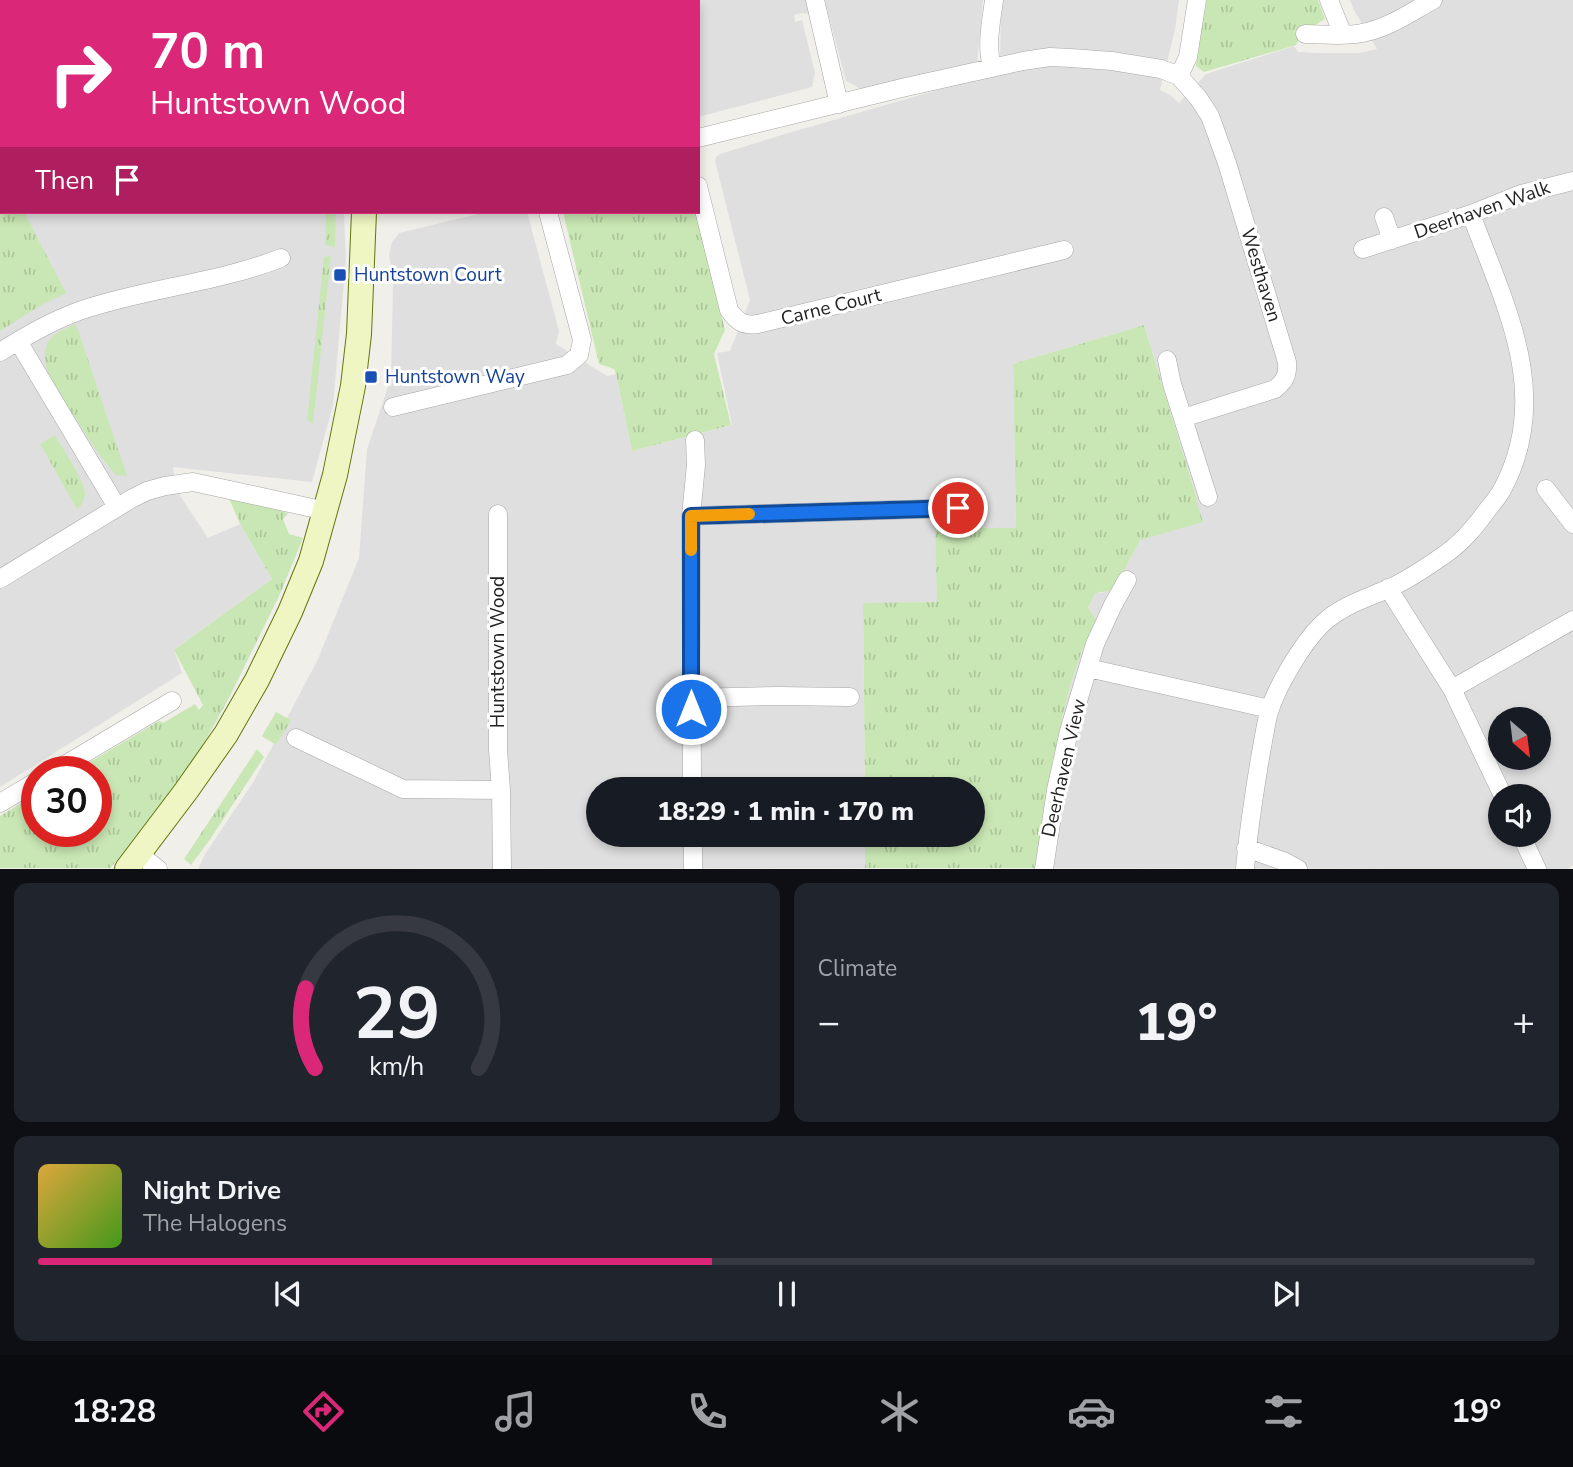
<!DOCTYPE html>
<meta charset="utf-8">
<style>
:root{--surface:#171b24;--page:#20242c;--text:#f1f3f6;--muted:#9ea1a6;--line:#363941;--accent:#db2777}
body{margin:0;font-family:"Nunito Sans",sans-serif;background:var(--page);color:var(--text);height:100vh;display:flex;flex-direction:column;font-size:26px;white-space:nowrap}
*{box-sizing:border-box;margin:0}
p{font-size:23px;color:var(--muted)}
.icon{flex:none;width:38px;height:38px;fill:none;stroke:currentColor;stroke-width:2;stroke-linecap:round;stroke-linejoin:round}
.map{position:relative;height:869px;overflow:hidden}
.panel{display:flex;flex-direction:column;gap:14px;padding:14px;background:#0d0f14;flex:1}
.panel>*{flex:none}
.hud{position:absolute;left:0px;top:0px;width:700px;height:214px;box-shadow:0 4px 10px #0003;background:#db2777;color:#fff;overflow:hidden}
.needle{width:46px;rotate:152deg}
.controls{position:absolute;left:1488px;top:707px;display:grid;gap:14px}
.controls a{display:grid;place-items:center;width:63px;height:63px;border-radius:50%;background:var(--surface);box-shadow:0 4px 10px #0003;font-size:35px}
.speed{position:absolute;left:21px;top:756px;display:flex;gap:14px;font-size:35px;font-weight:700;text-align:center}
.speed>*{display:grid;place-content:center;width:91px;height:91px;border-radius:50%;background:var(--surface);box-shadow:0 4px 10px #0003;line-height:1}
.speed .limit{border:10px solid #d22;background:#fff;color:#111}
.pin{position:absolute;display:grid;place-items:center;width:60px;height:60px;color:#fff;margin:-30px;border:4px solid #fff;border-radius:50%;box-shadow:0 2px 7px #0007}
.me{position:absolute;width:77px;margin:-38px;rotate:0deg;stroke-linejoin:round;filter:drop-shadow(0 0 5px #0008)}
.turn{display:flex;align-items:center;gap:24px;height:147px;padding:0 35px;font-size:32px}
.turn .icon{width:91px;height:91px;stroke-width:2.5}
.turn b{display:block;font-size:49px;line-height:60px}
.then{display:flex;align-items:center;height:66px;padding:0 35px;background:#0003;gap:14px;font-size:26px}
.big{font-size:52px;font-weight:800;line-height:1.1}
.panel .tile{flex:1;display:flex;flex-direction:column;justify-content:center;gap:10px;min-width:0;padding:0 24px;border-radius:14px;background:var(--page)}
.panel .dial{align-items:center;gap:0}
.dial svg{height:182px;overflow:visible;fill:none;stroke:var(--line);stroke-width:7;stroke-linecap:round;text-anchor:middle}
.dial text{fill:var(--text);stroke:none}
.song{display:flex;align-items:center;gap:21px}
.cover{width:84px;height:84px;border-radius:10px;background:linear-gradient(135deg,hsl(40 70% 55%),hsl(100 70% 35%))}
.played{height:7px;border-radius:4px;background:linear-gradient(90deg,var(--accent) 45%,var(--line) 45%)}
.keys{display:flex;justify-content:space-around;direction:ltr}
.heat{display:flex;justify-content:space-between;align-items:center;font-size:38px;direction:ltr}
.panel .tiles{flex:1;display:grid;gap:14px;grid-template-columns:1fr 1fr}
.tile:last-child{grid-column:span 2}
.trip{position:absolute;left:586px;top:777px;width:399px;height:70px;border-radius:35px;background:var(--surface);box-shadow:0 4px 10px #0003;font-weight:800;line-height:70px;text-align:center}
.dock{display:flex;height:112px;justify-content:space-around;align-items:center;background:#090b0e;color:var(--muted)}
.dock .icon{width:49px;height:49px}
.dock .selected{color:var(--accent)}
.dock b{font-size:32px;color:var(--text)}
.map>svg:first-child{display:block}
</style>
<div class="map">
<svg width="1573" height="869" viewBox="0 0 1573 869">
<defs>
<pattern id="grass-tufts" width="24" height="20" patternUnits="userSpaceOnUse" patternTransform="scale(1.75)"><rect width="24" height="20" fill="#c9e7b4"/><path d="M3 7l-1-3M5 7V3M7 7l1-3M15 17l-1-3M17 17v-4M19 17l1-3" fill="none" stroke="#acc69a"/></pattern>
</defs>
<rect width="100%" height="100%" fill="#f1efea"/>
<!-- residential -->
<path fill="#e0dfdf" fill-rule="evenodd" d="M0 0H335V2H2V212H344L346 259 333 405 312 482 173 467 177 491 208 538 240 524 272 579 174 650 182 673 0 787Z
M399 0H983L977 65 863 90 846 81 827 9 809 14 802 13 794 15 795 22 802 20 815 73 812 87 698 117V2H399Z
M1001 0H1179L1175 30 1160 90 1170 95 1179 103 1206 74 1294 46 1298 52 1318 53H1360L1377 49 1354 10 1350 0H1573V865L1568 869 1036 868 1041 826 1062 718 1071 683 1082 650 1096 627 1088 608 1095 592 1102 593 1116 586 1140 540 1197 498 1144 325 1013 364 1016 528H935L938 602 863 604 865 789H598V835H865V868L198 869 205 854 254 781 318 659 359 558 367 449 391 378 393 283 389 254 392 242 399 233 486 212H527L559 331 556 344 607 376 616 374 632 451 732 425 717 353 730 351 750 300 715 161 716 157 720 154 785 134 1000 72ZM1500 719H1538V758H1500ZM1500 796H1538V835H1500Z"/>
<!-- grass -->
<path fill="url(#grass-tufts)" d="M1206 0H1318L1325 19 1302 33 1296 45 1204 72 1196 66Z
M0 170 2 174V212H24L66 293 43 304 0 331Z
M326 212H336L335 247 325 245Z
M563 212H696L725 330 714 354 731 425 632 451 616 374 614 369 599 364Z
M331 256 313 424 307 420 324 257Z
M76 324 127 476 116 475C99 457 87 436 74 416 64 402 52 386 47 369 45 362 44 353 46 347 50 334 65 329 76 324Z
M1144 325 1197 499 1196 500 1203 522 1140 540 1116 586 1109 591 1095 593 1088 608 1095 618 1096 627 1082 650 1071 683 1062 718 1041 826 1036 868H865V835H973V789H865L863 603 937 602 935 528H1016L1013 364Z
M55 435C62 448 86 482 85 495 84 501 82 505 77 509L40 444Z
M228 496 288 513 283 519 289 534 303 538 280 594 230 696 181 785 136 840 110 868H0V816L37 794V831H96V772H73L159 721 163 723 195 704 199 710 203 705 174 650 272 579 240 524Z
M276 712 291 720 276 745 262 736Z
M257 749 264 757 209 841 191 865 184 859Z"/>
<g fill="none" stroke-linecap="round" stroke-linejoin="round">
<!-- street casing -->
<g stroke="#a6a6a6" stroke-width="19">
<path id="street" d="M815 0 839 104
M1329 0 1343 35
M458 2 465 0
M1305 34C1324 34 1343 37 1362 33 1387 29 1411 12 1433 0
M992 67C986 45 991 23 994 0
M1179 76 1188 57 1197 0
M0 121 2 120
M698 138 906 87 1023 61 1050 57 1071 58 1112 61 1161 69 1179 76 1199 99 1210 116 1227 163 1287 362C1288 375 1285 381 1275 389L1183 418
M698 186 729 310C737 322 744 326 758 324L1064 250
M1384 217 1392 240
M1363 249 1471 214 1521 194 1573 181
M18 341 117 507
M0 352C26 336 53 320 82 310 147 288 217 283 281 258
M1167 360 1172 384 1208 497
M393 407 567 365 579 355 582 340 548 212
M1546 489 1573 524
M498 514V750L501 790 502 869
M691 516 958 508
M0 579 131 499 147 491 165 486 193 482 326 511
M1388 588 1452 689 1503 796
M1088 668 1270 709
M1452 689 1573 620
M691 698 778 696 850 697
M296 738 403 789 501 790
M53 772 172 701
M692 789 691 516 696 465 695 440
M0 803 37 781
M693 835V869
M1521 835 1537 869
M1246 848 1283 861 1298 869
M139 854 158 869
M1044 869 1056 790 1069 731 1095 644 1113 605 1127 580
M1245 869C1248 831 1254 795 1260 758 1263 743 1265 727 1269 712 1277 686 1302 644 1321 625 1340 606 1365 599 1390 588 1409 579 1427 567 1444 555 1462 543 1475 527 1488 509 1493 503 1499 496 1503 488 1553 393 1504 304 1471 214"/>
</g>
<!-- secondary casing -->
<g stroke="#61760c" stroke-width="26">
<path id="secondary" d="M358 0V2
M127 869 186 791 226 734 257 680 290 612 311 561 335 475 353 386 359 334 364 212"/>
</g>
<!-- street -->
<use href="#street" stroke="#fff" stroke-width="18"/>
<!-- secondary -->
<use href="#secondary" stroke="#eff6c3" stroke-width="24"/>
</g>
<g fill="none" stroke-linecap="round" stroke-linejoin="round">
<!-- route casing -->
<g stroke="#114b97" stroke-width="18">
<path id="route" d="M691 709V516L958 508"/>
</g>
<!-- route -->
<use href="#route" stroke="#1a73e8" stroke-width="12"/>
<!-- slow -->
<path stroke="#f59e0b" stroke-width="12" d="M691 550V516L749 514"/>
</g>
<!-- markers -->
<g fill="#1a4fb4" stroke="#fff" stroke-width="2.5">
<rect x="333" y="268" width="14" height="14" rx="3.5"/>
<rect x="364" y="370" width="14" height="14" rx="3.5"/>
</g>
<g text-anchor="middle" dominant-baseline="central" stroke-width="6" stroke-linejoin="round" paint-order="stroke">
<!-- street labels -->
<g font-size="19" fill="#222" stroke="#fff">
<text transform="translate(1482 210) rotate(-19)">Deerhaven Walk</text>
<text transform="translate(1261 275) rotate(73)">Westhaven</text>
<text transform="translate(831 307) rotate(-14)">Carne Court</text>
<text transform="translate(498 652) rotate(-90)">Huntstown Wood</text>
<text transform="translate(1064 768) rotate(-77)">Deerhaven View</text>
</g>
<!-- transit labels -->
<g font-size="19" fill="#164399" stroke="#fff" text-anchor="start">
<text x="354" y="275">Huntstown Court</text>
<text x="385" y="377">Huntstown Way</text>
</g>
</g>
</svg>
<div class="controls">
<a><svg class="needle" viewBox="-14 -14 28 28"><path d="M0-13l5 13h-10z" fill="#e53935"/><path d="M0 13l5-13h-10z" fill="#9ea1a6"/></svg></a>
<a><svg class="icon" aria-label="sound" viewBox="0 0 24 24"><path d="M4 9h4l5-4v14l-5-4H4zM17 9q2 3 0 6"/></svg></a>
</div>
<div class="speed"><div class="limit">30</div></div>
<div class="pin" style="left:958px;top:508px;background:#d93025"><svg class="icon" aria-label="arrive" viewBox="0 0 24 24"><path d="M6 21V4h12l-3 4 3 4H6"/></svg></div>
<svg class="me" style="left:691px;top:709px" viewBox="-20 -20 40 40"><circle r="17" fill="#1a73e8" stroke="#fff" stroke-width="3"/><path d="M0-11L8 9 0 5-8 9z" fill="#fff"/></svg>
<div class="trip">18:29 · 1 min · 170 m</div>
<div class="hud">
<div class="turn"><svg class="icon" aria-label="right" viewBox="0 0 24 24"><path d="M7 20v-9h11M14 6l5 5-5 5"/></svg><div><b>70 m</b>Huntstown Wood</div></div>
<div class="then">Then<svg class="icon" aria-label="arrive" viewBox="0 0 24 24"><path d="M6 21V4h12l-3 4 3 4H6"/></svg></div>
</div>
</div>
<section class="panel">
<div class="tiles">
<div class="tile dial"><svg viewBox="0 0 100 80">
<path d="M14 69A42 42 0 1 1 86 69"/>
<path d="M14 69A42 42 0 0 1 10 34" stroke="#db2777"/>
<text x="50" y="56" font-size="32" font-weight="700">29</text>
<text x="50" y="72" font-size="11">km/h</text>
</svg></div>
<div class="tile"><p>Climate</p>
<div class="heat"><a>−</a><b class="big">19°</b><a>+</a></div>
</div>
<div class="tile">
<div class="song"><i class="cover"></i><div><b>Night Drive</b><p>The Halogens</p></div></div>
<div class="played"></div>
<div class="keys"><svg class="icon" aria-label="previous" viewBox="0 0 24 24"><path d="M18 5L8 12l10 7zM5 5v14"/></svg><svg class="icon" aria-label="pause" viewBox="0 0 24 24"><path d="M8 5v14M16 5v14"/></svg><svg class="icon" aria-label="next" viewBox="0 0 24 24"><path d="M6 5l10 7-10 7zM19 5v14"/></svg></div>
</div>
</div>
</section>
<nav class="dock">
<b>18:28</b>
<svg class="icon selected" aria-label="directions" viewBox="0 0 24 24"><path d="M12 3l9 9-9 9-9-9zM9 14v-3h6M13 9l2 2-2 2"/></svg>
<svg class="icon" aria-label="music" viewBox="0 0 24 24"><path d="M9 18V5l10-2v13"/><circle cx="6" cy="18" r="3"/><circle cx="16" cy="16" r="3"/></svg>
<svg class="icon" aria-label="phone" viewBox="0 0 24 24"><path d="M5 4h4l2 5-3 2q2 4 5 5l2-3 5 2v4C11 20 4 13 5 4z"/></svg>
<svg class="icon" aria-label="climate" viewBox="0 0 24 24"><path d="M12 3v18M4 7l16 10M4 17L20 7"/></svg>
<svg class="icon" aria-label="car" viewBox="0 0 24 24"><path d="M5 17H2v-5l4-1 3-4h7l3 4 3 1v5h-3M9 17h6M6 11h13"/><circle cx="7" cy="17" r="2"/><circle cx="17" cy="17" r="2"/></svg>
<svg class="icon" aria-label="filters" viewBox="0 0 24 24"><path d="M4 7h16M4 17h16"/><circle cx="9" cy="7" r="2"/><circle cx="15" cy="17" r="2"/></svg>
<b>19°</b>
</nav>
